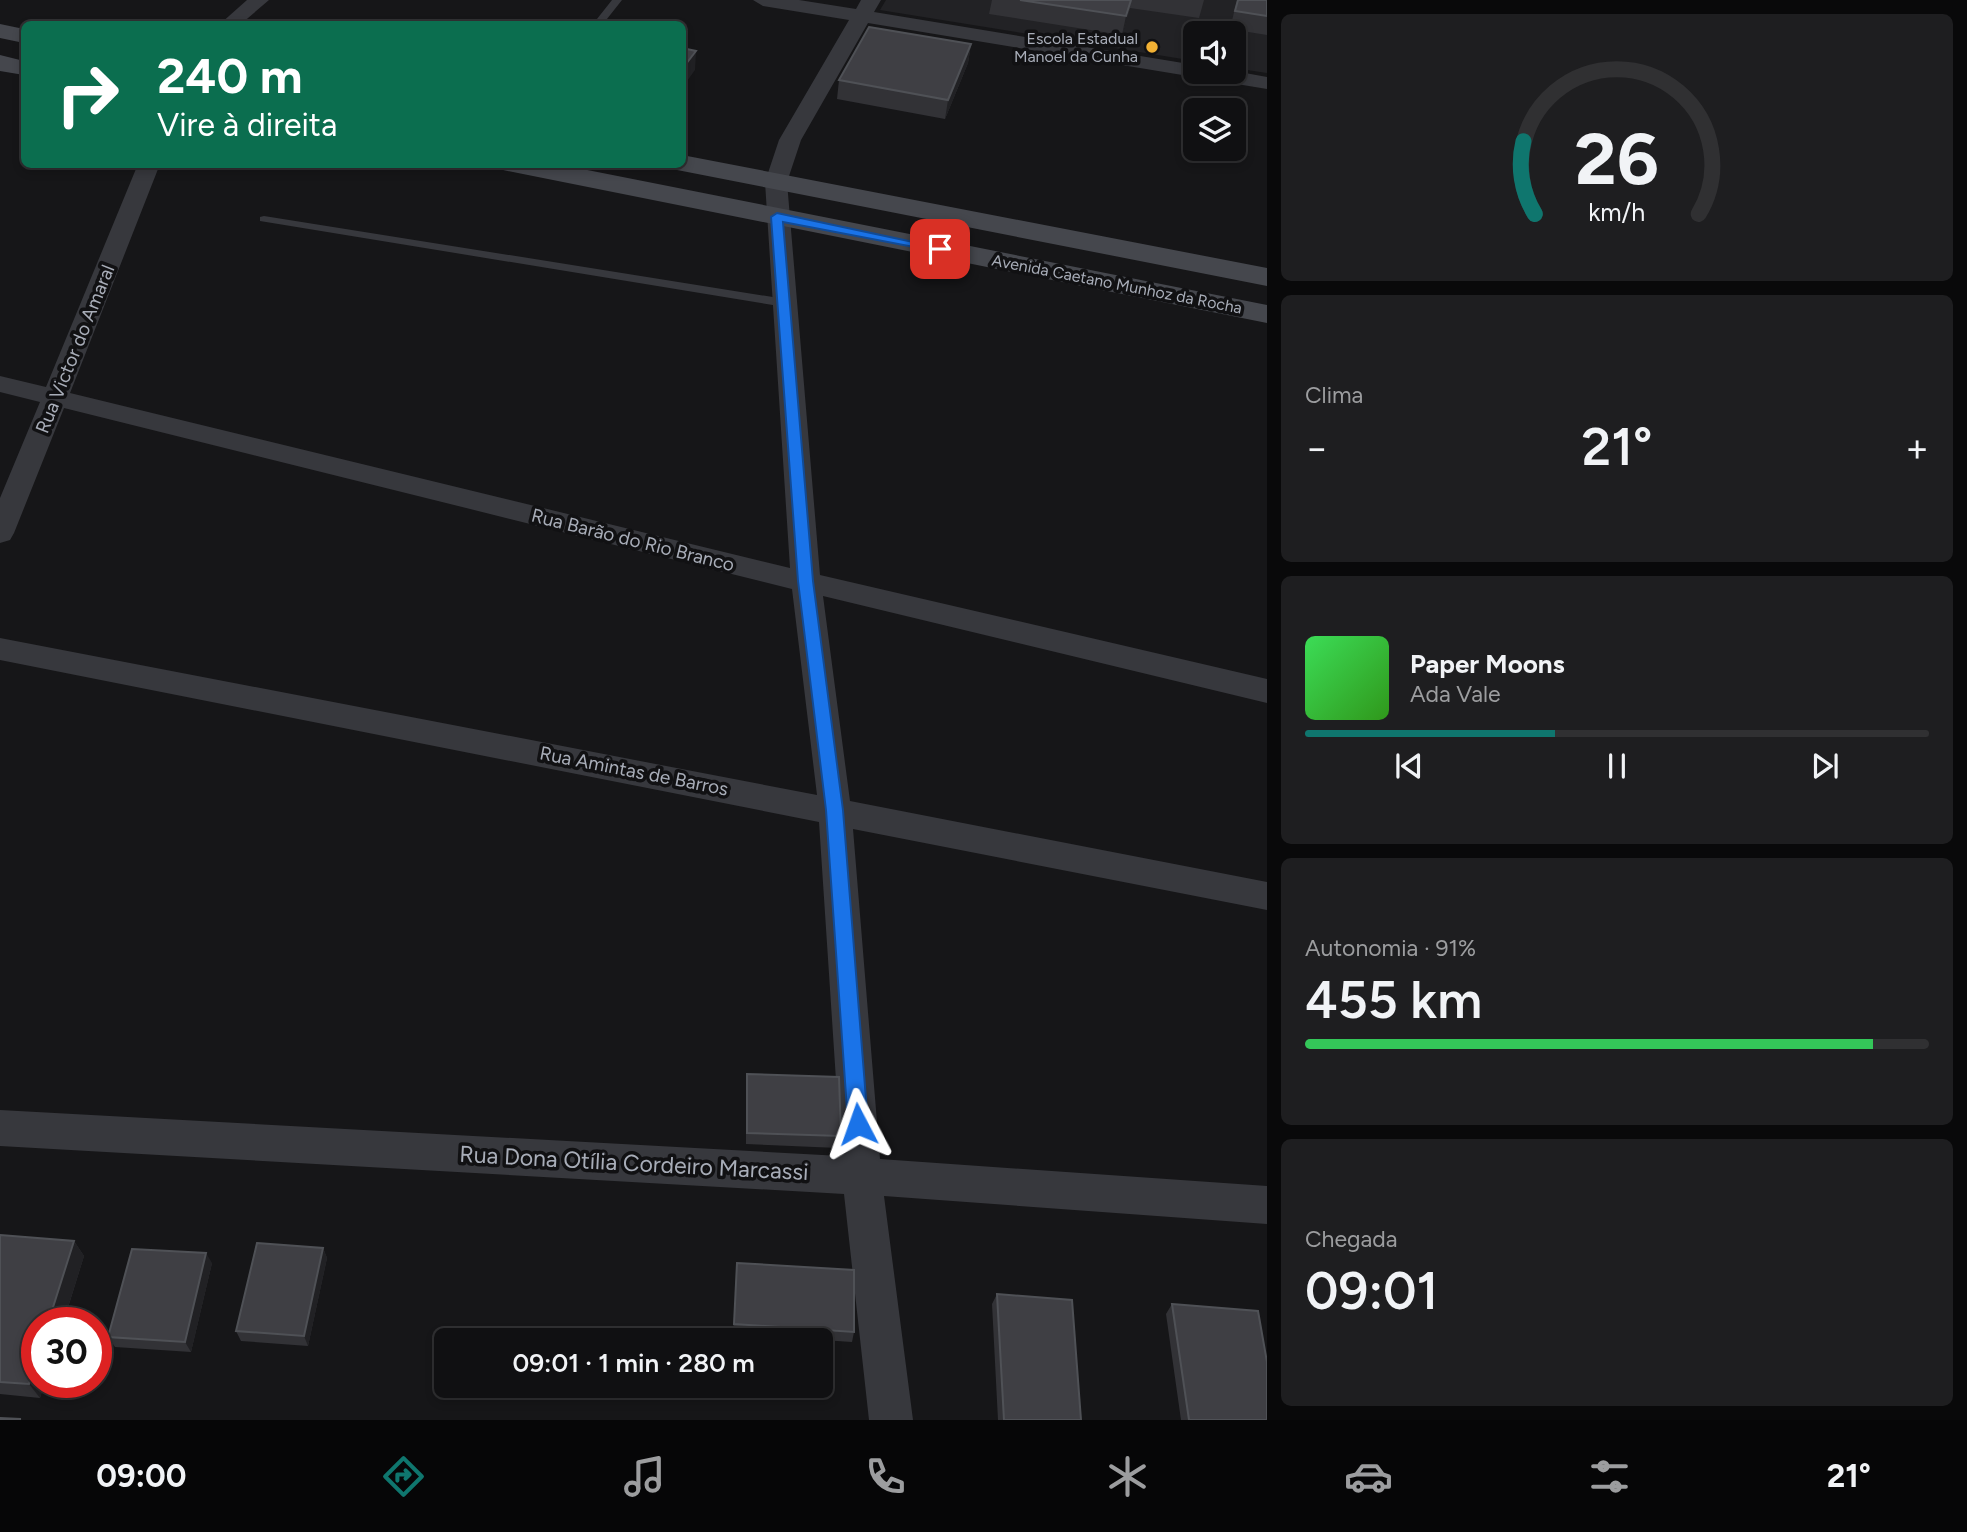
<!DOCTYPE html>
<html lang="pt">
<meta charset="utf-8">
<style>
:root{--surface:#101012;--page:#1e1e20;--text:#f1f3f6;--muted:#9c9d9f;--line:#303032;--accent:#0f766e}
body{margin:0;font-family:Figtree,sans-serif;background:var(--page);color:var(--text);height:100vh;display:flex;flex-direction:column;font-size:26px;white-space:nowrap}
*{box-sizing:border-box;margin:0}
p{font-size:23px;color:var(--muted)}
.icon{flex:none;width:38px;height:38px;fill:none;stroke:currentColor;stroke-width:2;stroke-linecap:round;stroke-linejoin:round}
.map{position:relative;flex:1;overflow:hidden}
.sheet{display:flex;flex-direction:column;gap:14px;padding:14px;background:#09090a;width:700px}
.sheet>*{flex:none}
.guide{position:absolute;left:21px;top:21px;width:665px;height:147px;border-radius:10px;box-shadow:0 4px 10px #0003,0 0 0 2px var(--line);background:#0b6e4f;color:#fff;overflow:hidden}
.controls{position:absolute;left:1183px;top:21px;display:grid;gap:14px}
.controls a{display:grid;place-items:center;width:63px;height:63px;border-radius:10px;background:var(--surface);box-shadow:0 4px 10px #0003,0 0 0 2px var(--line);font-size:35px}
.speed{position:absolute;left:21px;top:1307px;display:flex;gap:14px;font-size:35px;font-weight:700;text-align:center}
.speed>*{display:grid;place-content:center;width:91px;height:91px;border-radius:50%;background:var(--surface);box-shadow:0 4px 10px #0003,0 0 0 2px var(--line);line-height:1}
.speed .limit{border:10px solid #d22;background:#fff;color:#111}
.pin{position:absolute;display:grid;place-items:center;width:60px;height:60px;color:#fff;margin:-30px;border-radius:14px;box-shadow:0 4px 10px #0006}
.me{position:absolute;width:77px;margin:-38px;rotate:356deg;stroke-linejoin:round;filter:drop-shadow(0 0 5px #0008)}
.turn{display:flex;align-items:center;gap:24px;height:147px;padding:0 21px;font-size:32px}
.turn .icon{width:91px;height:91px;stroke-width:2.5}
.turn b{display:block;font-size:49px;line-height:60px}
.big{font-size:52px;font-weight:600;line-height:1.1}
.sheet .widget{flex:1;display:flex;flex-direction:column;justify-content:center;gap:10px;min-width:0;padding:0 24px;border-radius:10px;background:var(--page)}
.sheet .dial{align-items:center;gap:0}
.dial svg{height:182px;overflow:visible;fill:none;stroke:var(--line);stroke-width:7;stroke-linecap:round;text-anchor:middle}
.dial text{fill:var(--text);stroke:none}
.song{display:flex;align-items:center;gap:21px}
.cover{width:84px;height:84px;border-radius:10px;background:linear-gradient(135deg,hsl(130 70% 55%),hsl(110 70% 35%))}
.played{height:7px;border-radius:4px;background:linear-gradient(90deg,var(--accent) 40%,var(--line) 40%)}
.keys{display:flex;justify-content:space-around;direction:ltr}
.heat{display:flex;justify-content:space-between;align-items:center;font-size:38px;direction:ltr}
.charge{height:10px;border-radius:5px;background:linear-gradient(90deg,#34c759 91%,var(--line) 0)}
.trip{position:absolute;left:434px;top:1328px;width:399px;height:70px;border-radius:10px;background:var(--surface);box-shadow:0 4px 10px #0003,0 0 0 2px var(--line);font-weight:600;line-height:70px;text-align:center}
.tabs{display:flex;height:112px;justify-content:space-around;align-items:center;background:#060607;color:var(--muted)}
.tabs .icon{width:49px;height:49px}
.tabs .on{color:var(--accent)}
.tabs b{font-size:32px;color:var(--text)}
main{display:flex;flex:1;min-height:0}
.map>svg:first-child{display:block}
</style>
<main>
<div class="map">
<svg width="1267" height="1420" viewBox="0 0 1267 1420">
<rect width="100%" height="100%" fill="#161618"/>
<!-- built -->
<path fill="#222225" d="M886 0H1267V73L1234 68V33H1195V61L880 10Z"/>
<g fill="none" stroke-linecap="round" stroke-linejoin="round">
<!-- lane -->
<path fill="#37383d" fill-rule="evenodd" d="M612 0H622L603 24H593Z
M264 216 785 299 791 303 785 307 260 221V217Z"/>
<!-- street -->
<path fill="#37383d" fill-rule="evenodd" d="M247 0H269L241 24H220Z
M753 0H799L856 9 861 0H881L874 12 1195 65V72L1234 71 1267 77V89L868 23 801 140 787 182 820 575 1267 679V703L823 596 850 801 1267 882V910L853 829 880 1159 1267 1186V1224L884 1196 913 1420H869L844 1194 0 1146V1110L841 1156 819 822 0 660V638L817 795 792 589 64 408 14 533 10 540 0 543V498L40 402 0 392V376L46 387 138 164H160L70 393 790 568 765 182 779 140 849 20 763 6Z"/>
<!-- secondary -->
<path fill="#45474d" fill-rule="evenodd" d="M0 24 24 29V43L0 38Z
M0 55 24 61V75L0 71Z
M682 155 1267 268V286L672 169 669 164H682Z
M500 164H557L1267 305V323L513 172 503 170Z"/>
</g>
<!-- wall -->
<path fill="#323236" d="M992 0H1204L1199 18 1130 8 1122 35 989 14Z
M1237 0H1267V35L1230 29Z
M971 44 968 63 945 119 837 99 839 80Z
M747 1074 841 1136 838 1148 746 1144V1086Z
M0 1235 74 1241 84 1256 40 1398 0 1394Z
M323 1248 327 1258 308 1346 241 1341 236 1331Z
M212 1263 191 1352 115 1347 108 1337Z
M737 1263 854 1332 852 1342 733 1334Z
M997 1294 1081 1420H998L992 1304Z
M1172 1304 1267 1420H1181L1166 1314Z"/>
<!-- shaded-wall -->
<path fill="#212124" d="M1131 0 1127 19 1122 35 1126 16Z
M971 44 968 63 945 119 948 100Z
M696 51 695 70 682 88V69Z
M74 1241 84 1256 63 1323H48Z
M323 1248 327 1258 308 1346 304 1336Z
M206 1253 212 1263 191 1352 185 1342Z
M37 1359V1382H45L40 1398 29 1384Z"/>
<!-- building -->
<path fill="#3f3f44" stroke="#4f5156" stroke-width="2" d="M1020 0H1131L1126 16Z
M1238 0H1267V16L1235 11Z
M869 27 971 44 948 100 839 80Z
M682 48 696 51 682 69Z
M747 1074 839 1077 841 1136 747 1133Z
M0 1235 74 1241 48 1323H37V1359L29 1384 0 1382Z
M257 1243 323 1248 304 1336 236 1331Z
M132 1249 206 1253 185 1342 108 1337Z
M737 1263 854 1270V1332L734 1324Z
M997 1294 1072 1300 1081 1420H1004Z
M1172 1304 1258 1311 1267 1362V1420H1189Z
M0 1418 21 1419 0 1420Z"/>
<!-- route -->
<path fill="#1a73e8" stroke="#114b97" stroke-width="2" d="M777 213 946 249 940 252 783 222 813 581 843 810 868 1124 865 1130 858 1133 851 1130 848 1124 826 810 798 581 771 217Z"/>
<!-- markers -->
<circle fill="#f2b134" stroke="#111113" stroke-width="2.5" cx="1152" cy="47" r="7"/>
<g text-anchor="middle" dominant-baseline="central" stroke-width="7" stroke-linejoin="round" paint-order="stroke">
<!-- far-poi labels -->
<g font-size="16" fill="#a8adb8" stroke="#111113" text-anchor="end">
<text x="1138" y="38">Escola Estadual<tspan x="1138" dy="18">Manoel da Cunha</tspan></text>
</g>
<!-- far-street labels -->
<g font-size="16" fill="#a8adb8" stroke="#111113">
<text transform="translate(1117 284) rotate(11)">Avenida Caetano Munhoz da Rocha</text>
</g>
<!-- street labels -->
<g font-size="19" fill="#a8adb8" stroke="#111113">
<text transform="translate(75 349) rotate(-68)">Rua Victor do Amaral</text>
<text transform="translate(633 540) rotate(14)">Rua Barão do Rio Branco</text>
<text transform="translate(634 771) rotate(11)">Rua Amintas de Barros</text>
</g>
<!-- near-street labels -->
<g font-size="23" fill="#a8adb8" stroke="#111113">
<text transform="translate(634 1163) rotate(3)">Rua Dona Otília Cordeiro Marcassi</text>
</g>
</g>
</svg>
<div class="controls">
<a><svg class="icon" aria-label="sound" viewBox="0 0 24 24"><path d="M4 9h4l5-4v14l-5-4H4zM17 9q2 3 0 6"/></svg></a>
<a><svg class="icon" aria-label="layers" viewBox="0 0 24 24"><path d="M12 4l9 5-9 5-9-5zM3 14l9 5 9-5"/></svg></a>
</div>
<div class="speed"><div class="limit">30</div></div>
<div class="pin" style="left:940px;top:249px;background:#d93025"><svg class="icon" aria-label="arrive" viewBox="0 0 24 24"><path d="M6 21V4h12l-3 4 3 4H6"/></svg></div>
<svg class="me" style="left:858px;top:1124px" viewBox="-20 -20 40 40"><path d="M0-17L14 15 0 8-14 15z" fill="#1a73e8" stroke="#fff" stroke-width="4"/></svg>
<div class="trip">09:01 · 1 min · 280 m</div>
<div class="guide">
<div class="turn"><svg class="icon" aria-label="right" viewBox="0 0 24 24"><path d="M7 20v-9h11M14 6l5 5-5 5"/></svg><div><b>240 m</b>Vire à direita</div></div>
</div>
</div>
<section class="sheet">
<div class="widget dial"><svg viewBox="0 0 100 80">
<path d="M14 69A42 42 0 1 1 86 69"/>
<path d="M14 69A42 42 0 0 1 9 37" stroke="#0f766e"/>
<text x="50" y="56" font-size="32" font-weight="700">26</text>
<text x="50" y="72" font-size="11">km/h</text>
</svg></div>
<div class="widget"><p>Clima</p>
<div class="heat"><a>−</a><b class="big">21°</b><a>+</a></div>
</div>
<div class="widget">
<div class="song"><i class="cover"></i><div><b>Paper Moons</b><p>Ada Vale</p></div></div>
<div class="played"></div>
<div class="keys"><svg class="icon" aria-label="previous" viewBox="0 0 24 24"><path d="M18 5L8 12l10 7zM5 5v14"/></svg><svg class="icon" aria-label="pause" viewBox="0 0 24 24"><path d="M8 5v14M16 5v14"/></svg><svg class="icon" aria-label="next" viewBox="0 0 24 24"><path d="M6 5l10 7-10 7zM19 5v14"/></svg></div>
</div>
<div class="widget"><p>Autonomia · 91%</p><b class="big">455 km</b><div class="charge"></div></div>
<div class="widget"><p>Chegada</p><b class="big">09:01</b></div>
</section>
</main>
<nav class="tabs">
<b>09:00</b>
<svg class="icon on" aria-label="directions" viewBox="0 0 24 24"><path d="M12 3l9 9-9 9-9-9zM9 14v-3h6M13 9l2 2-2 2"/></svg>
<svg class="icon" aria-label="music" viewBox="0 0 24 24"><path d="M9 18V5l10-2v13"/><circle cx="6" cy="18" r="3"/><circle cx="16" cy="16" r="3"/></svg>
<svg class="icon" aria-label="phone" viewBox="0 0 24 24"><path d="M5 4h4l2 5-3 2q2 4 5 5l2-3 5 2v4C11 20 4 13 5 4z"/></svg>
<svg class="icon" aria-label="climate" viewBox="0 0 24 24"><path d="M12 3v18M4 7l16 10M4 17L20 7"/></svg>
<svg class="icon" aria-label="car" viewBox="0 0 24 24"><path d="M5 17H2v-5l4-1 3-4h7l3 4 3 1v5h-3M9 17h6M6 11h13"/><circle cx="7" cy="17" r="2"/><circle cx="17" cy="17" r="2"/></svg>
<svg class="icon" aria-label="filters" viewBox="0 0 24 24"><path d="M4 7h16M4 17h16"/><circle cx="9" cy="7" r="2"/><circle cx="15" cy="17" r="2"/></svg>
<b>21°</b>
</nav>
